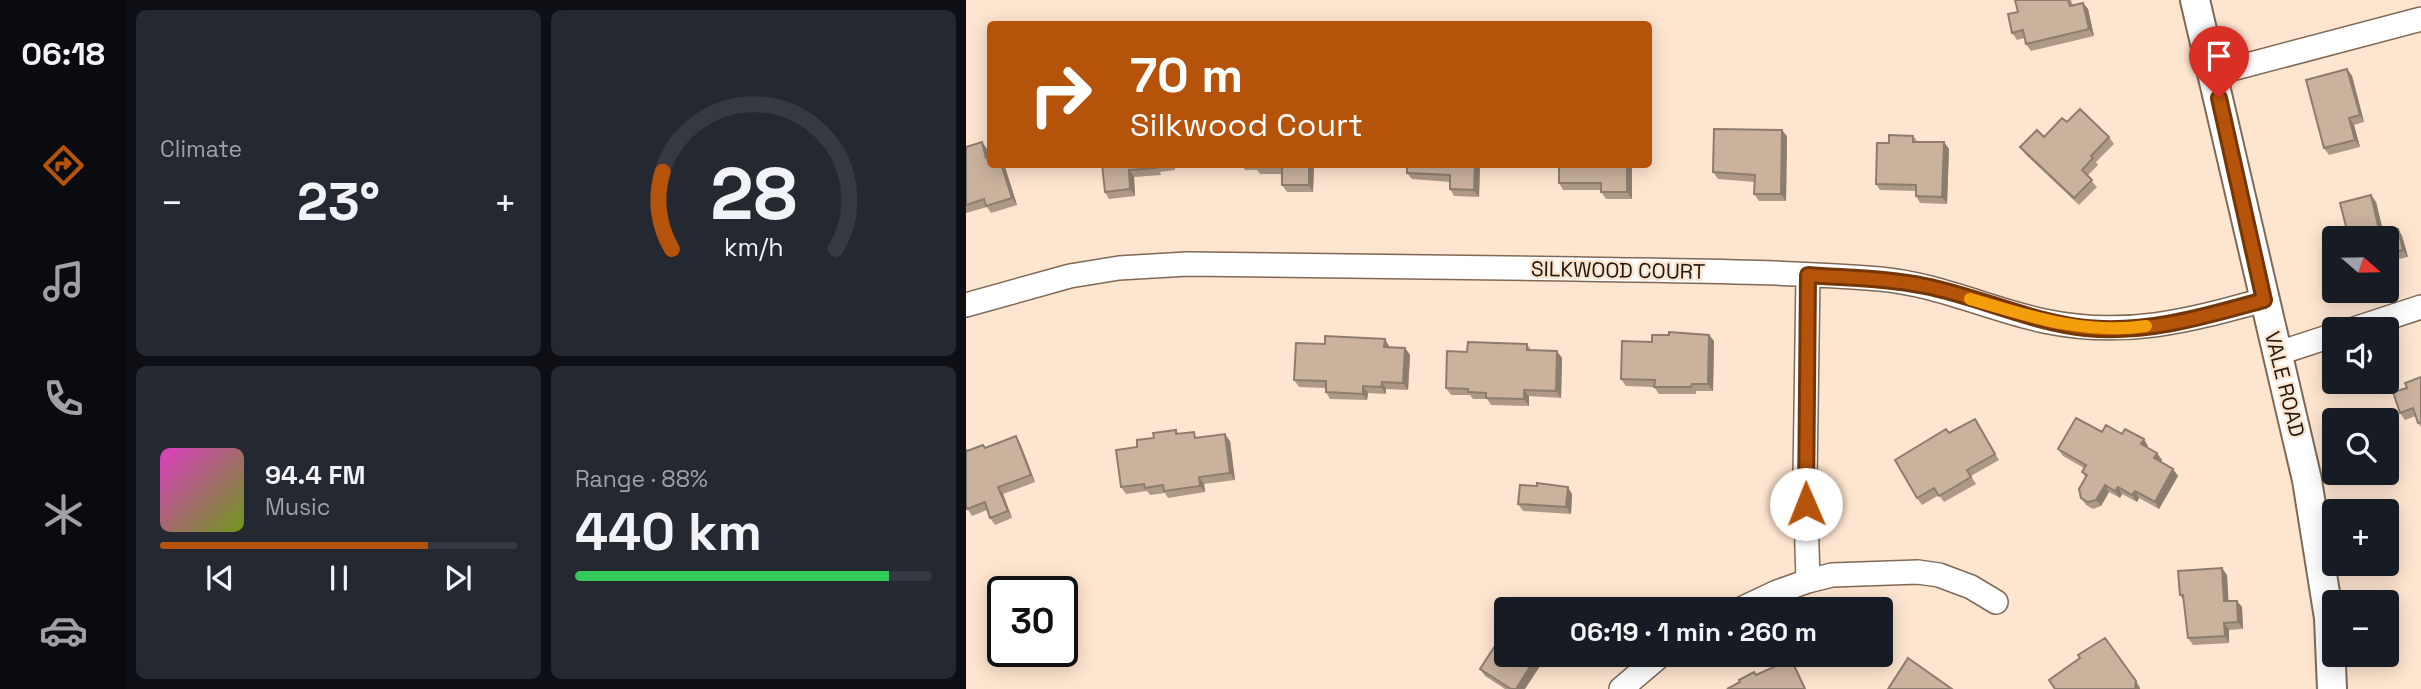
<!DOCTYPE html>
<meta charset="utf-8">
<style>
:root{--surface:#171b24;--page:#242831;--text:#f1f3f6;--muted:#9ea1a6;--line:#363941;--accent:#b45309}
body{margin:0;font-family:"Space Grotesk",sans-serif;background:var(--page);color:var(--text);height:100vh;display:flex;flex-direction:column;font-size:26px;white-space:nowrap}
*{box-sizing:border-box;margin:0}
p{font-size:23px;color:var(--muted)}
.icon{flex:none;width:38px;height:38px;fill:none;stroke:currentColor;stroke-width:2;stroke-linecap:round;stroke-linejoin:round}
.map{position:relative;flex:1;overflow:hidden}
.side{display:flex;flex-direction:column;gap:10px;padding:10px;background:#0d0f14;width:840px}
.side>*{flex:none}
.banner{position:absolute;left:21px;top:21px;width:665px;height:147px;border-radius:7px;box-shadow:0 4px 18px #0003;background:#b45309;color:#fff;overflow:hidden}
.needle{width:46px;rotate:110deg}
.fabs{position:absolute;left:1356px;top:226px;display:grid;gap:14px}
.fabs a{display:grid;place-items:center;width:77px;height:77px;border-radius:7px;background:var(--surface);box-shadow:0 4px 18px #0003;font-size:35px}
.speed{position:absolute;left:21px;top:576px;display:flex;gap:14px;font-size:35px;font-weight:700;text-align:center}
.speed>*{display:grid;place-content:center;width:91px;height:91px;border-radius:50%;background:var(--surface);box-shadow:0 4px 18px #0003;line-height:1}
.speed .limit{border:4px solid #111;border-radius:10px;background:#fff;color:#111}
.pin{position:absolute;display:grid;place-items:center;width:60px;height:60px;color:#fff;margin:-72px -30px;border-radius:50% 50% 50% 0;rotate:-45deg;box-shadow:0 0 7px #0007}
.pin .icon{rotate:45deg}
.me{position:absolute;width:77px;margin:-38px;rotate:359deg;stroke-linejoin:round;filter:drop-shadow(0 0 5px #0008)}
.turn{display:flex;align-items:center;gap:24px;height:147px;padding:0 28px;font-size:32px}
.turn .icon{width:91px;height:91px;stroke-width:2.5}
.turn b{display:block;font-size:49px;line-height:60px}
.big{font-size:52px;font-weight:800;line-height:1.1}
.side .tile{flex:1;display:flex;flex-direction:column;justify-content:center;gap:10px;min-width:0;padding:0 24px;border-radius:10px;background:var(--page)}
.side .dial{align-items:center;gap:0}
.dial svg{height:182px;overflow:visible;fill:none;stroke:var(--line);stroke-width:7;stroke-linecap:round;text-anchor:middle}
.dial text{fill:var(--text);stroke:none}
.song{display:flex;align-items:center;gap:21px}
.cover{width:84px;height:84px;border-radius:10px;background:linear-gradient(135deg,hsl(310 70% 55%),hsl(80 70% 35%))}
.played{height:7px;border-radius:4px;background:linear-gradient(90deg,var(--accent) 75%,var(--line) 75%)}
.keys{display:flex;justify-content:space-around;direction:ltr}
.heat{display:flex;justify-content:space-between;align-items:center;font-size:38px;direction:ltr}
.charge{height:10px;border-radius:5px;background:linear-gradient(90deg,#34c759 88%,var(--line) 0)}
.side .tiles{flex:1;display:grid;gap:10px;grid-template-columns:repeat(2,1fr)}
.trip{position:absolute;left:528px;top:597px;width:399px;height:70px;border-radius:7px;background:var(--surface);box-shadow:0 4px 18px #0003;font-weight:800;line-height:70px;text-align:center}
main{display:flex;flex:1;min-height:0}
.tabs{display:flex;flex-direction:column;width:126px;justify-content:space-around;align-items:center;background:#090b0e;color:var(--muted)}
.tabs .icon{width:49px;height:49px}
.tabs .on{color:var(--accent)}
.tabs b{font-size:32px;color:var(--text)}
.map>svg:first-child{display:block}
</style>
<main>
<nav class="tabs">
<b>06:18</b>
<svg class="icon on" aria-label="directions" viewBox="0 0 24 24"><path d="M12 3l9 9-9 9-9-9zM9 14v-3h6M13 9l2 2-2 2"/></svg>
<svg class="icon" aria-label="music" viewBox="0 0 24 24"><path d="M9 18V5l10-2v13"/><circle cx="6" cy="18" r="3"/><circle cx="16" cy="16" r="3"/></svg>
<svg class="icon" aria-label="phone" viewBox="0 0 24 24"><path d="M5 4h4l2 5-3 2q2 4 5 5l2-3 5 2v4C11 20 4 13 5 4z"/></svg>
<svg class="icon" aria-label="climate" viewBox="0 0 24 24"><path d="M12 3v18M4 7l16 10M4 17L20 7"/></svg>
<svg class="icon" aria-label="car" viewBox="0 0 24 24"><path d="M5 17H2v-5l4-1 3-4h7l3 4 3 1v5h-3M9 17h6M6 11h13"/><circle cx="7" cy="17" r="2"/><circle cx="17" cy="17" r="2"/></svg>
</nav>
<section class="side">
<div class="tiles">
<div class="tile"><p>Climate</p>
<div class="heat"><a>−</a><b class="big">23°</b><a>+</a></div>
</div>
<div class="tile dial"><svg viewBox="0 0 100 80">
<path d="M14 69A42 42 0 1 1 86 69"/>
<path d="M14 69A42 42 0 0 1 10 35" stroke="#b45309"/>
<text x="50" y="56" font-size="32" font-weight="700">28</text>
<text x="50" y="72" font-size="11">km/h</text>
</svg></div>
<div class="tile">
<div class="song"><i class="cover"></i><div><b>94.4 FM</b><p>Music</p></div></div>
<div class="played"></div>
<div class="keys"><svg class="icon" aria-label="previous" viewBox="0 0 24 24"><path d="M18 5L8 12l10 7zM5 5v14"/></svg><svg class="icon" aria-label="pause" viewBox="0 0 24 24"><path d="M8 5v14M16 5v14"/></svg><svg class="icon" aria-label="next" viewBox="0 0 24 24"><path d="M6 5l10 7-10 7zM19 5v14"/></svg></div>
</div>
<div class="tile"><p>Range · 88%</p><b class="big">440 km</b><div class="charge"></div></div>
</div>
</section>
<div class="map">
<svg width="1455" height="689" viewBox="0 0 1455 689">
<rect width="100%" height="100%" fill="#fee5cf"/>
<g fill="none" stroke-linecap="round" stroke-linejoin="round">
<!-- minor casing -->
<g stroke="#7f6956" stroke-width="26">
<path id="minor" d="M1247 74 1455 19
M0 305 104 276 153 268 221 264C350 266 479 268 609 269 711 271 813 271 914 279 971 284 1023 309 1078 321 1159 338 1221 321 1298 300
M1388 329 1455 307
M1310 354 1368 335
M842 581 839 478 842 275
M775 609 811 592 842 581 866 575 952 572 973 575 1005 587 1030 602
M655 689 696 654"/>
</g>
<!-- major casing -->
<g stroke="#7f6956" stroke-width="32">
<path id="major" d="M1229 0 1341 480 1363 618 1366 689"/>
</g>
<!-- minor -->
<use href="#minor" stroke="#fff" stroke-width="23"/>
<!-- major -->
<use href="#major" stroke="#fff" stroke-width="28"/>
</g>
<!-- wall -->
<path fill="#ae9987" d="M1049 0H1105L1107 5 1117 3 1122 9 1128 36 1065 51 1060 44 1059 38 1051 40 1046 33 1052 12Z
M1381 69 1386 76 1398 122 1388 125 1394 147 1363 155 1358 148Z
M1101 122 1143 137 1148 144 1130 162 1132 165 1121 176 1131 187 1113 205 1059 154 1054 147 1078 137Z
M821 136 820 201H793L788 194 789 182 752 179 747 172Z
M947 136 952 142H978L983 149 981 204 954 203 950 196V191L914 190 910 184 923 143Z
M0 147 21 149 24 164H38L51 205 25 213 21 207 0 213Z
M136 164H209V170L194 172 195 175 168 177 169 196 143 199 139 192Z
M275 164H348L347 192H321L316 185V174H294L291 170H279Z
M441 164H514L513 197 488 196 484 189V182L446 179 441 173Z
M666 164V199H640L635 192V190H597L593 183Z
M1410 202 1417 233 1432 229 1436 236 1442 257 1424 261 1427 274 1421 275V238H1383Z
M743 335 748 341 747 391H730V394H693L688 387 660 386 655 379 686 342Z
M419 339 423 347 439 348 444 355 442 390 420 389V394L402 393 401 400 364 399 360 392V388L333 387 328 380 359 344Z
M561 344 565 350 596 358 595 398 563 396V406L525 405 521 399H507L504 395H485L480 388 501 352Z
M1455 377V427L1452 423 1450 416 1439 420 1434 413 1441 388Z
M1009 419 1033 460 1005 476 1010 484 978 502 973 495 956 505 951 498 983 433Z
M210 430 213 434 232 437 264 441 269 480 238 484 239 492 202 498 199 493 184 495 181 491 160 494 155 487 188 438Z
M1156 434 1182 446 1181 447 1196 460 1195 462 1212 476 1193 509 1173 498 1171 502 1156 494 1154 498 1143 492 1135 506 1127 509 1120 505 1115 498 1120 478 1116 472 1118 468 1097 456 1092 449Z
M54 443 69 482 37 494 46 518 29 525 24 518 21 510 6 516 1 508H0V450L1 451 17 445 20 448Z
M606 494 605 514 557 511 552 504Z
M1261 575 1262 601H1271L1276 607 1277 629 1263 630V643L1227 645 1222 638 1218 601 1214 595Z
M541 615 559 689H539L519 676 514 669 537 634 533 628Z"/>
<!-- shaded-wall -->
<path fill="#8d7d6e" d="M1117 3 1122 9 1128 36 1123 29Z
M1381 69 1386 76 1398 122 1394 115Z
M1383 118 1388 125 1394 147 1389 140Z
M816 130 821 136 820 201 815 194Z
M16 142 21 149 24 164 20 158Z
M978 142 983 149 981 204 976 197Z
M35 164H38L51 205 46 198Z
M343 164H348L347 192 343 185Z
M509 164H514L513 197 508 190Z
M661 164H666V199L661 192Z
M163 170 168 177 169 196 164 189Z
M1405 195 1410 202 1419 238 1414 234Z
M1432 229 1436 236 1442 257 1437 250Z
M1421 256 1424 261 1427 274 1423 267Z
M743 335 748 341 747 391 742 384Z
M419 339 423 346V354L418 347Z
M439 348 444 355 442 390 437 383Z
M591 351 596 358 595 398 590 391Z
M416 382 420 389V394L415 387Z
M397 386 402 393 401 400 397 394Z
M558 390 563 396V406L558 399Z
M259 434 264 441 269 480 264 473Z
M50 436 54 443 69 482 65 475Z
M1178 439 1182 446 1180 450 1175 444Z
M1191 453 1196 460 1193 465 1188 458Z
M1207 469 1212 476 1193 509 1189 502Z
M233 477 238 484 239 492 234 486Z
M1139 485 1143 492 1135 506 1130 500Z
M32 487 37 494 46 518 42 511Z
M602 487 606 494 605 514 600 507Z
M1152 487 1156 494 1154 498 1149 491Z
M1169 491 1173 498 1171 502 1166 495Z
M1256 568 1261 575 1263 608 1258 601Z
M1271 601 1276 607 1277 629 1272 622Z
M1258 623 1263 630V643L1259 636Z
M572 654H582L559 689H550Z
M825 659 829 666 840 689H839Z
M1170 681 1174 688V689H1169Z"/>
<!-- building -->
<path fill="#cab29d" stroke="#8d7d6e" stroke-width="2" d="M1049 0H1102L1104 6 1117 3 1123 29 1060 44 1057 30 1046 33 1042 14 1052 12Z
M1381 69 1394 115 1383 118 1389 140 1358 148 1340 80Z
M1114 109 1143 137 1125 156 1127 158 1116 170 1126 180 1108 198 1054 147 1071 130 1078 137 1096 118 1101 122Z
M748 129 816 130 815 194H788L789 175 747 172Z
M923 135 947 136V142H978L976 197 950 196V185L910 184 911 143H923Z
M16 142 20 158 24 156V164H35L46 198 20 206 18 199 0 205V147Z
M136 164H192L189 165 190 168 163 170 164 189 139 192Z
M289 164H343V185H316V167H289Z
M441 164H509L508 190 484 189V175L441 173Z
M593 164H661V192H635V183H593Z
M1405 195 1414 234 1432 229 1437 250 1421 254V238H1383L1374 203Z
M703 332 743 335 742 384H726L725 387H688L689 380 655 379 656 341 686 342V335H703Z
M359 336 419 339 418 347 439 348 437 383 416 382 415 387 397 386V394L360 392V381L328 380 330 343 359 344Z
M502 342 561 344V350L591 351 590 391 558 390V399L520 398V393L502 392V389L480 388 481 351 501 352Z
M1455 377V422L1452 423 1447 408 1434 413 1427 392 1441 388 1439 383Z
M1110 418 1136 432 1140 425 1156 434 1159 429 1178 439 1175 444 1191 453 1188 458 1207 469 1189 502 1169 491 1166 495 1152 487 1149 491 1139 485 1130 500 1122 502 1115 498 1113 489 1121 475 1116 472 1120 465 1092 449Z
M1009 419 1029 454 1001 470 1005 477 973 496 968 488 951 498 929 460 980 429 983 433Z
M210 430V434L228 432 229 438 259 434 264 473 233 477 234 486 198 491 197 485 179 488 178 484 155 487 150 450 171 447V440L188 438 187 433Z
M50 436 65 475 32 487 42 511 24 518 19 502 1 509 0 506V450L1 451 17 445 19 448Z
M571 483 602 487 600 507 552 504 554 485 571 486Z
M1256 568 1258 601H1271L1272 622 1258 623 1259 636 1222 638 1217 595H1214L1212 571Z
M547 605 554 609H545Z
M541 615V654H572L550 689H545L514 669 538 632 533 628Z
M1139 638 1170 681 1169 689H1089L1083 680 1114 658 1112 655Z
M942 658 986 689H922Z
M825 659 839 689H761L774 682 773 680 788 672 790 675Z"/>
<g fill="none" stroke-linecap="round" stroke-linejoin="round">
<!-- route casing -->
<g stroke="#753606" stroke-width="18">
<path id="route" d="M840 504 842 275C881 278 921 278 959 286 1014 297 1064 322 1120 328 1181 334 1240 316 1298 300L1253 98"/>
</g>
<!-- route -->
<use href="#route" stroke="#b45309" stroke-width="12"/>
<!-- slow -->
<path stroke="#f59e0b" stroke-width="12" d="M1004 299C1062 316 1119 335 1180 326"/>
</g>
<g text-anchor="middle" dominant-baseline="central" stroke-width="5" stroke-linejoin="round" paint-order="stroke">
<!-- street labels -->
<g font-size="21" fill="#201810" stroke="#fee5cf">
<text transform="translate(652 270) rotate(1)">SILKWOOD COURT</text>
<text transform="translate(1319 384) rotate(76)">VALE ROAD</text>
</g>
</g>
</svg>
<div class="fabs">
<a><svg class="needle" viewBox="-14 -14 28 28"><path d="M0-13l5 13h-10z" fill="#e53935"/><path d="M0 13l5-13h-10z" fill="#9ea1a6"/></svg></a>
<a><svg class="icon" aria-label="sound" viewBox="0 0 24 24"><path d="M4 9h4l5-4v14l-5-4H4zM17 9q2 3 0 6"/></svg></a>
<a><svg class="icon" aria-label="search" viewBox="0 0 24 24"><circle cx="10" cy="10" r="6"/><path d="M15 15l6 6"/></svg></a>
<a>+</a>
<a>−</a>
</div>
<div class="speed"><div class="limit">30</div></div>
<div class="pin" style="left:1253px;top:98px;background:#d93025"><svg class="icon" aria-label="arrive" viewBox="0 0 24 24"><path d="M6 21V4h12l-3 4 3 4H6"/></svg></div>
<svg class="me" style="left:840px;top:504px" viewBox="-20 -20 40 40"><circle r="19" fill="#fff"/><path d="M0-13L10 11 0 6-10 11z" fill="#b45309"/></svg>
<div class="trip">06:19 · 1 min · 260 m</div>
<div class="banner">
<div class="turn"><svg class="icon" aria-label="right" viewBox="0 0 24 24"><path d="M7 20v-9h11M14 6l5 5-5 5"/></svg><div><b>70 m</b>Silkwood Court</div></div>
</div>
</div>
</main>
